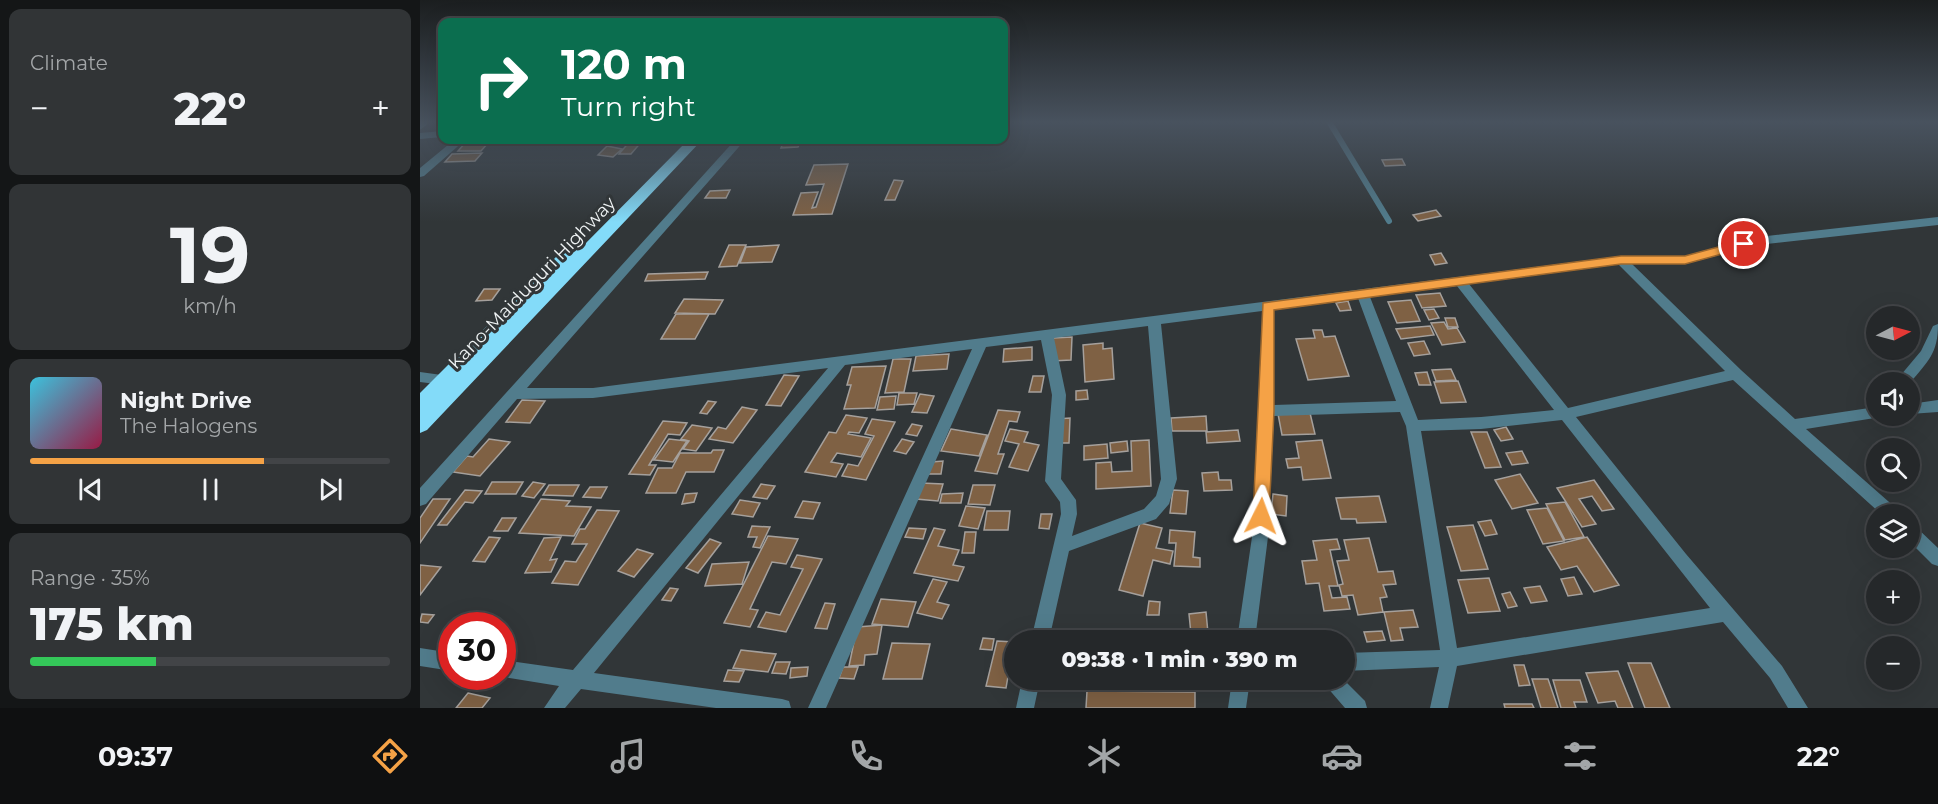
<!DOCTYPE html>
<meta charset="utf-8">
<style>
:root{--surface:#25282a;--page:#313436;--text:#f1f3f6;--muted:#a3a6a8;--line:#424447;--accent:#f5a246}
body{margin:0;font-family:Montserrat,sans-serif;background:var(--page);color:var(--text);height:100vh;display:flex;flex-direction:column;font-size:22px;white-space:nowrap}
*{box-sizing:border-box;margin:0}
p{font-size:20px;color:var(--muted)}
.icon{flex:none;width:33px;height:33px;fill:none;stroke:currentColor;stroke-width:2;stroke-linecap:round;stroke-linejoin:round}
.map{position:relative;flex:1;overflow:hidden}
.sheet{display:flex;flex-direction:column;gap:9px;padding:9px;background:#141617;width:420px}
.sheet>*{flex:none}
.banner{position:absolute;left:18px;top:18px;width:570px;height:126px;border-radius:12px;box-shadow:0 6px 24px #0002,0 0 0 2px var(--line);background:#0b6e4f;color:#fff;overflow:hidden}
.needle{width:39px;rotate:84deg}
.buttons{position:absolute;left:1446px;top:306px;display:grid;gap:12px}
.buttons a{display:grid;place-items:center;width:54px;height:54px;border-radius:50%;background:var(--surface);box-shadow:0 6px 24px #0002,0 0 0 2px var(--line);font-size:30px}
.speed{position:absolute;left:18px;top:612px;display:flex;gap:12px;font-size:30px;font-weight:700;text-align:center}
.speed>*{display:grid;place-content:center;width:78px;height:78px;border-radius:50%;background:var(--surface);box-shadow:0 6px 24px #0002,0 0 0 2px var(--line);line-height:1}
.speed .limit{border:9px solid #d22;background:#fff;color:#111}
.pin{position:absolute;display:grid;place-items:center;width:51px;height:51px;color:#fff;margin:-26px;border:3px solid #fff;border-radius:50%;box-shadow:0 2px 6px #0007}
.me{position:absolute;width:66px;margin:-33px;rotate:3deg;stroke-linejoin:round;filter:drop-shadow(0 0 4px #0008)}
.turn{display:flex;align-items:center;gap:21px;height:126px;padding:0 24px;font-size:27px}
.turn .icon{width:78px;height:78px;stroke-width:2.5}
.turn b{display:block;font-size:42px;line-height:51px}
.big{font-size:45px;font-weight:800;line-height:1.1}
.sheet .tile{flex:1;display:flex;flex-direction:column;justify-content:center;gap:9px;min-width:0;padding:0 21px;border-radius:12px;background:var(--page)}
.sheet .dial{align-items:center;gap:0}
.dial b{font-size:78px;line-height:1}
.song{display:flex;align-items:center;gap:18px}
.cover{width:72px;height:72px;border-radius:9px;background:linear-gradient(135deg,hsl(190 70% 55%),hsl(340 70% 35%))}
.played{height:6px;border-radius:3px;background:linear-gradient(90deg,var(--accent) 65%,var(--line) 65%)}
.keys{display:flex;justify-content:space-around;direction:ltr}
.heat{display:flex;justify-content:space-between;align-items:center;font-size:33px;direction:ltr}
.charge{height:9px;border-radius:4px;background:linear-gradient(90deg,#34c759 35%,var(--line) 0)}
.trip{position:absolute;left:584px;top:630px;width:351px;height:60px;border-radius:30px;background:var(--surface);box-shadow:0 6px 24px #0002,0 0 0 2px var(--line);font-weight:800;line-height:60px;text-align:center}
.dock{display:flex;height:96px;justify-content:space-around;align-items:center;background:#0f1011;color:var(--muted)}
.dock .icon{width:42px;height:42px}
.dock .active{color:var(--accent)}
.dock b{font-size:27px;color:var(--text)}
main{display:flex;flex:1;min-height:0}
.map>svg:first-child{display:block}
</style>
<main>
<section class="sheet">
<div class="tile"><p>Climate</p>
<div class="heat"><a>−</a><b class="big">22°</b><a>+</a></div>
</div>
<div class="tile dial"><b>19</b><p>km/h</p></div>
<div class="tile">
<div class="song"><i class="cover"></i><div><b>Night Drive</b><p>The Halogens</p></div></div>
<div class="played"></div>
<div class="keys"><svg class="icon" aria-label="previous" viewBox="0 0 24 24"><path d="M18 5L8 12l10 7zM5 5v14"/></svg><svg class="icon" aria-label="pause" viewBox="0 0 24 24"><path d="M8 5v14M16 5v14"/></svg><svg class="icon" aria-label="next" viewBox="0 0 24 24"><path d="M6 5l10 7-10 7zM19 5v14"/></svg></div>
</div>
<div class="tile"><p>Range · 35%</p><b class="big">175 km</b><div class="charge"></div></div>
</section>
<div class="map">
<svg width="1518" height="708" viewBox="0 0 1518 708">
<rect width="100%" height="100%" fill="#313638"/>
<!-- building -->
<path fill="#7f6144" stroke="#a5a09c" stroke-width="1.5" d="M211 140H223L211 154H199Z
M364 140H381L378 147 361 148Z
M45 143H68L61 151H38Z
M187 146 202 149 193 157 178 155Z
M62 153 55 161 25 162 32 154Z
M982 159 985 165 965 166 962 160Z
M428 164 412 214 373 215 381 193 398 192 392 208 396 207 404 184 386 185 394 165Z
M474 180 483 181 475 200H465Z
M310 190 306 198H285L290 191Z
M1016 210 1021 216 998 221 993 215Z
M309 245H326L317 266 299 267Z
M359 245 352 262 320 263 326 247Z
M1021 253 1027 263 1015 265 1010 255Z
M288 272 285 279 225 281 228 274Z
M64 289H80L72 300 56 301Z
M1020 293 1026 306 1002 308 996 295Z
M264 299 303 300 295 314 255 313Z
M991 300 1000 321 977 323 968 302Z
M928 301 931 310 920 311 916 303Z
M1014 309 1019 318 1009 320 1004 310Z
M256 314H289L275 339H241Z
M1025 318H1035L1038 327H1028Z
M1024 322 1028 329 1037 328 1045 342 1022 345 1011 323Z
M1010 326 1014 335 981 339 976 329Z
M893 330H902L904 337 915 336 929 376 888 380 876 339 895 338Z
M652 337 651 360 632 361 633 338Z
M1004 341 1010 354 994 356 988 343Z
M683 343V349L692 348 694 379 665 382 663 345Z
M612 347V360L583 362 584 349Z
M529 354 527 369 493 371 496 356Z
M473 359H491L484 392 465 393Z
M466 366 455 408 424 409 431 385H427L432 367Z
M1031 369 1036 380 1016 381 1012 370Z
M1007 372 1011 385H999L995 373Z
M364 375 379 376 361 406 346 405Z
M613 376H624L621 392H609Z
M1038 381 1046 402 1021 403 1014 382Z
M667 390 668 399 656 400V391Z
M479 393H497L494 404 477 405Z
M500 394 514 396 507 413 492 412Z
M476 396 474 409 457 410 460 397Z
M102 400 125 401 110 423 86 422Z
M288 401 296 402 287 414 280 413Z
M322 407 337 410 313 443 289 439 298 427 306 429Z
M578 410 600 412 597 422 589 421 578 454H584L577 474 555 471Z
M890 413 895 434 862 435 858 414Z
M426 415 447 418 439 433 429 432 428 434 451 438 441 457 417 453 411 462 423 464 416 477 385 472 409 432 416 433Z
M786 416 787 431H752L751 418Z
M650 418 649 443H635L636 419Z
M452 419 475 422 446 480 422 476 428 464 438 466 454 436 445 434Z
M243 421 267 423 260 435 248 434 229 465H236L230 475 209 474Z
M492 424 502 426 497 436 486 434Z
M272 425 292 428 276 451 263 449 269 441 261 439Z
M1086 427 1093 439 1081 441 1074 430Z
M531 429 567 435 559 456 521 451Z
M590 429 608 432 604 442 619 445 608 471 589 467 599 444 585 441Z
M818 430 820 441 787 443 786 432Z
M1051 432H1067L1081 467 1065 468Z
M69 439 90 442 60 476 33 472 47 456 53 457Z
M249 439 267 441 253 462 234 460Z
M482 439 494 442 486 454 474 451Z
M729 440 731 486 676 489V463L691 462 692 472 712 471 711 441Z
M902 440 911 478 883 480 881 467 868 468 866 459 879 458 876 442Z
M707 441 708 451 691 453 690 443Z
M687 444 688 458 664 460V446Z
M293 450H304L294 472H266L256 493H226L238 468H252L260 453H291Z
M1102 451 1108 463 1092 465 1086 453Z
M523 461 521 474H509L511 462Z
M798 472 799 480H811L812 490 784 491 782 473Z
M1100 474 1118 503 1092 509 1075 480Z
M1174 480 1194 509 1182 511 1172 496 1159 499 1176 524 1162 527 1137 488Z
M72 482H103L96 494H65Z
M113 482 125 484 114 498 102 496Z
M501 483 523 484 518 501 496 499Z
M341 484 355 486 347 499 333 497Z
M129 485H159L153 496 123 495Z
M553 485H575L570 505 548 504Z
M170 487H187L181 498 163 497Z
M45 490 62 491 53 503 45 502 27 525H18Z
M753 490 768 491 766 514 750 513Z
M277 493 274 502 262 504 265 494Z
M543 493 541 503H520L522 494Z
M853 494 867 496 866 516 851 514Z
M959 496 966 522 937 523 936 519H921L916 498Z
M13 499H30L0 543V518Z
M121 499 150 501 146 506 171 507 154 536 99 533Z
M320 500 340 503 333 517 312 514Z
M383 501 400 503 393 519 375 517Z
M1145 502 1164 537 1145 540 1126 504Z
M546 506 565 508 558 529 539 526Z
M1127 508 1144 541 1123 544 1107 510Z
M177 510 199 511 158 585 132 583 145 561 156 562 167 544H152L160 529H165Z
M567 511H590L588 530H564Z
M621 514H632L629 529 619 528Z
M82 518H96L88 531H74Z
M1071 520 1077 534 1065 536 1058 522Z
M720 523 742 528 736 548 753 551 750 564 733 560 723 596 699 590Z
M1053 525 1068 569 1041 571 1027 527Z
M332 526 350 527 340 548 333 547 337 537H328Z
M489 528 506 529 503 539 485 537Z
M514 528 525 530 518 546 539 550 533 565 544 567 538 581 494 573Z
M750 530 775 532 773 557 780 558V567L754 566 756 543H749Z
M545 532H556L554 553H542Z
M348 536 378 539 366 564 352 562 330 609 338 610 330 627 304 623Z
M69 537 80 538 65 562 53 561Z
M141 537 130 560 137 559 131 572 105 573 124 538Z
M1167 537 1199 585 1174 592 1157 566 1141 570 1127 547Z
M949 538 958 572 973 571 976 584 963 585 967 597 960 598 963 612 938 615 933 595 922 596 919 585 923 584 917 561 929 560 924 540Z
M290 539 301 543 278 573 266 568Z
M917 539 920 549 910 550 918 586H909L912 598 927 597 930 609 904 611 899 583 886 584 882 561 897 560 893 541Z
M217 549 233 554 214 577 198 571Z
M377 555 402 559 366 632 338 627 346 612 360 615 383 569 371 567Z
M329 562 322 584 285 586 292 564Z
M0 565 21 567 0 595Z
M1154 577 1162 594 1148 596 1141 579Z
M1069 578 1080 611 1048 613 1038 580Z
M513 579 527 582 517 602 529 605 522 619 497 613Z
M1120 586 1127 601 1111 603 1104 588Z
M250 588 258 589 251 601 242 600Z
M1090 592 1097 606 1088 608 1082 594Z
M461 599 496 602 488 627 452 624Z
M729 601 740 602 739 615H727Z
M405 603 415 604 407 629 395 628Z
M993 610 998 627 980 628 983 640 971 641 964 612Z
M786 612 788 633 771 634 769 614Z
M2 614 14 615 8 623 0 622Z
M462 625 457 654 445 655 444 665 429 666 437 627Z
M962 631 965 640 947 642 944 632Z
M563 638 574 639 572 650 560 649Z
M577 641 594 642 586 688 566 686Z
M472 643 510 644 502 679H463Z
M321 650 356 654 348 672 313 668Z
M356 662H370L366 674 352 673Z
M1208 663H1231L1250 708H1225Z
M1094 665H1104L1110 685 1099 686Z
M388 667 387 676 370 678 371 668Z
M423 667H438L434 679 419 678Z
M308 670 324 671 319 682 304 681Z
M1198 671 1213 708H1198L1195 701 1178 703 1166 673Z
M1112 679H1128L1138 708H1121Z
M1133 680H1160L1167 702H1154L1156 708H1141Z
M667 691 775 692V708H666Z
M48 693 70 698 62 708H36Z
M1084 704H1112L1114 708H1085Z"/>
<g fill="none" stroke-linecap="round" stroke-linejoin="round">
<!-- lane -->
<path stroke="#517c8c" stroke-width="6" d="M910 123 969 221
M0 126 4 123"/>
<!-- street -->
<path fill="#517c8c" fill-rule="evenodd" d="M22 131V137L0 139V133Z
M34 140H45L4 176 0 177V168Z
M315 140H325L107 388H173L1201 256H1265L1338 237 1518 217V225L1338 245 1265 264H1212L1321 370 1375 419 1456 407V416H1462L1461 417 1386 429 1477 509 1479 514H1461L1313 380 1156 417 1266 554 1362 666 1388 708H1368L1350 678 1303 622 1037 666 1028 708H1010L1019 667 924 671V653L1020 650 986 426 980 412 854 416 848 537 835 640H817L832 537 840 411 842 311 741 324 757 479 749 504 736 519 649 551 629 640H611L641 514 640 502 625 481 632 395 621 340 566 347 406 708H388L552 349 425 365 174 673 362 699 369 701 371 708H296L161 689 145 708H124L139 686 78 676H82V660L153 670 408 368 173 398 97 399 6 504 0 506V488ZM1198 264 1305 371 1148 408 1049 284ZM1037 286 1134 410 1061 417 998 420 950 297ZM938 298 976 401 854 405V309ZM728 326 741 479 736 496 724 509 652 536 657 514 656 500 641 479 646 395 634 338ZM1142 420 1290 608 1037 648 1001 431 1061 429Z
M1518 324C1518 354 1508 361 1490 383L1475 382 1501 351 1513 326Z
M0 372 29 376 31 380 29 384 24 385 0 382Z
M1518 400V412L1490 414V404Z
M1490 525 1496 527 1518 548V566L1512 564 1490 542Z
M0 648 32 653V671L0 666Z
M602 680H620L614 708H596Z
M812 680H830L826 708H808Z
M903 680H924L945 701 947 708H925L906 686Z"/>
<!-- highway -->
<path fill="#83dbf9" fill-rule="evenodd" d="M268 140H282L7 430 0 433V393L148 245 154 244 161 248Z"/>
</g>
<!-- sky -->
<linearGradient id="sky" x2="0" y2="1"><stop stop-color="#1b1e1f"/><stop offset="0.55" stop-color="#48525e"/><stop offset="1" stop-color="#48525e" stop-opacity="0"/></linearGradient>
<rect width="1518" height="222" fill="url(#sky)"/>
<!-- route -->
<path fill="#f5a246" stroke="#9f692e" stroke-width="1.5" d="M1324 240 1328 241V247L1265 264H1201L854 310V411L849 516 847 520H835L833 516 843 303 1201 256H1265Z"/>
<g text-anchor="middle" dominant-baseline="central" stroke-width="6" stroke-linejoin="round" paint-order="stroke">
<!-- street labels -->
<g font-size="18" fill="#eff3f4" stroke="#313638">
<text transform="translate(112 283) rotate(-46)">Kano-Maiduguri Highway</text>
</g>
</g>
</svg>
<div class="buttons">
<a><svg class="needle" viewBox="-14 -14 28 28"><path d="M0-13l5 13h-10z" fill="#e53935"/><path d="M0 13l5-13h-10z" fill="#a3a6a8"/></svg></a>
<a><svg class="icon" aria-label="sound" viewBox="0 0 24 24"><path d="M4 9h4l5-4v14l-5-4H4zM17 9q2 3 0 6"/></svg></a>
<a><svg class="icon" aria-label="search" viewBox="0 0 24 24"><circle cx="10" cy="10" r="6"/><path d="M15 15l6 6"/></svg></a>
<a><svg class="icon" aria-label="layers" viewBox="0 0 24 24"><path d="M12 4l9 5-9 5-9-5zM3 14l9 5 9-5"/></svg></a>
<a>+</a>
<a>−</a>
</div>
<div class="speed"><div class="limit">30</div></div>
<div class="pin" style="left:1324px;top:244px;background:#d93025"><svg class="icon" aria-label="arrive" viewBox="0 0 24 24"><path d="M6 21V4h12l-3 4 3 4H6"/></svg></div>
<svg class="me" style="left:841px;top:516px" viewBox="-20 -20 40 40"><path d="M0-17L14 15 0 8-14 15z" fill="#f5a246" stroke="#fff" stroke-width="4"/></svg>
<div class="trip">09:38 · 1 min · 390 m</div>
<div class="banner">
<div class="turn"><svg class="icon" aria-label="right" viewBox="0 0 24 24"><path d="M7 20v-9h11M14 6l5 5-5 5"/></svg><div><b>120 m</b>Turn right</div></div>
</div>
</div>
</main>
<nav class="dock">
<b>09:37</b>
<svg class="icon active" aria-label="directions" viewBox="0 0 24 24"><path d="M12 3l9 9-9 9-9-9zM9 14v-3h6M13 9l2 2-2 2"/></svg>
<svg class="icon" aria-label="music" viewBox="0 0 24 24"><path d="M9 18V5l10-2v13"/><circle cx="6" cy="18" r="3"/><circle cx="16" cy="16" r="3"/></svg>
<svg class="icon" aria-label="phone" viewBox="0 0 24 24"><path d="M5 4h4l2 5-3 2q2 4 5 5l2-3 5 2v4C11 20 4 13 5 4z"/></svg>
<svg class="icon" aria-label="climate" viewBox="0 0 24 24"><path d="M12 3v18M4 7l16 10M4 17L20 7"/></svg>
<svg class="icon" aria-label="car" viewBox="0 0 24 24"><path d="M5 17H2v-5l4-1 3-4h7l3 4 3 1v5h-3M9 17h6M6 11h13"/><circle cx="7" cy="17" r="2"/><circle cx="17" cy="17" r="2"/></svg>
<svg class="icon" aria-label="filters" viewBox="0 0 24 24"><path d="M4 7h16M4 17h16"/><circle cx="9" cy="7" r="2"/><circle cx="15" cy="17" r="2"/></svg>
<b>22°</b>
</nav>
